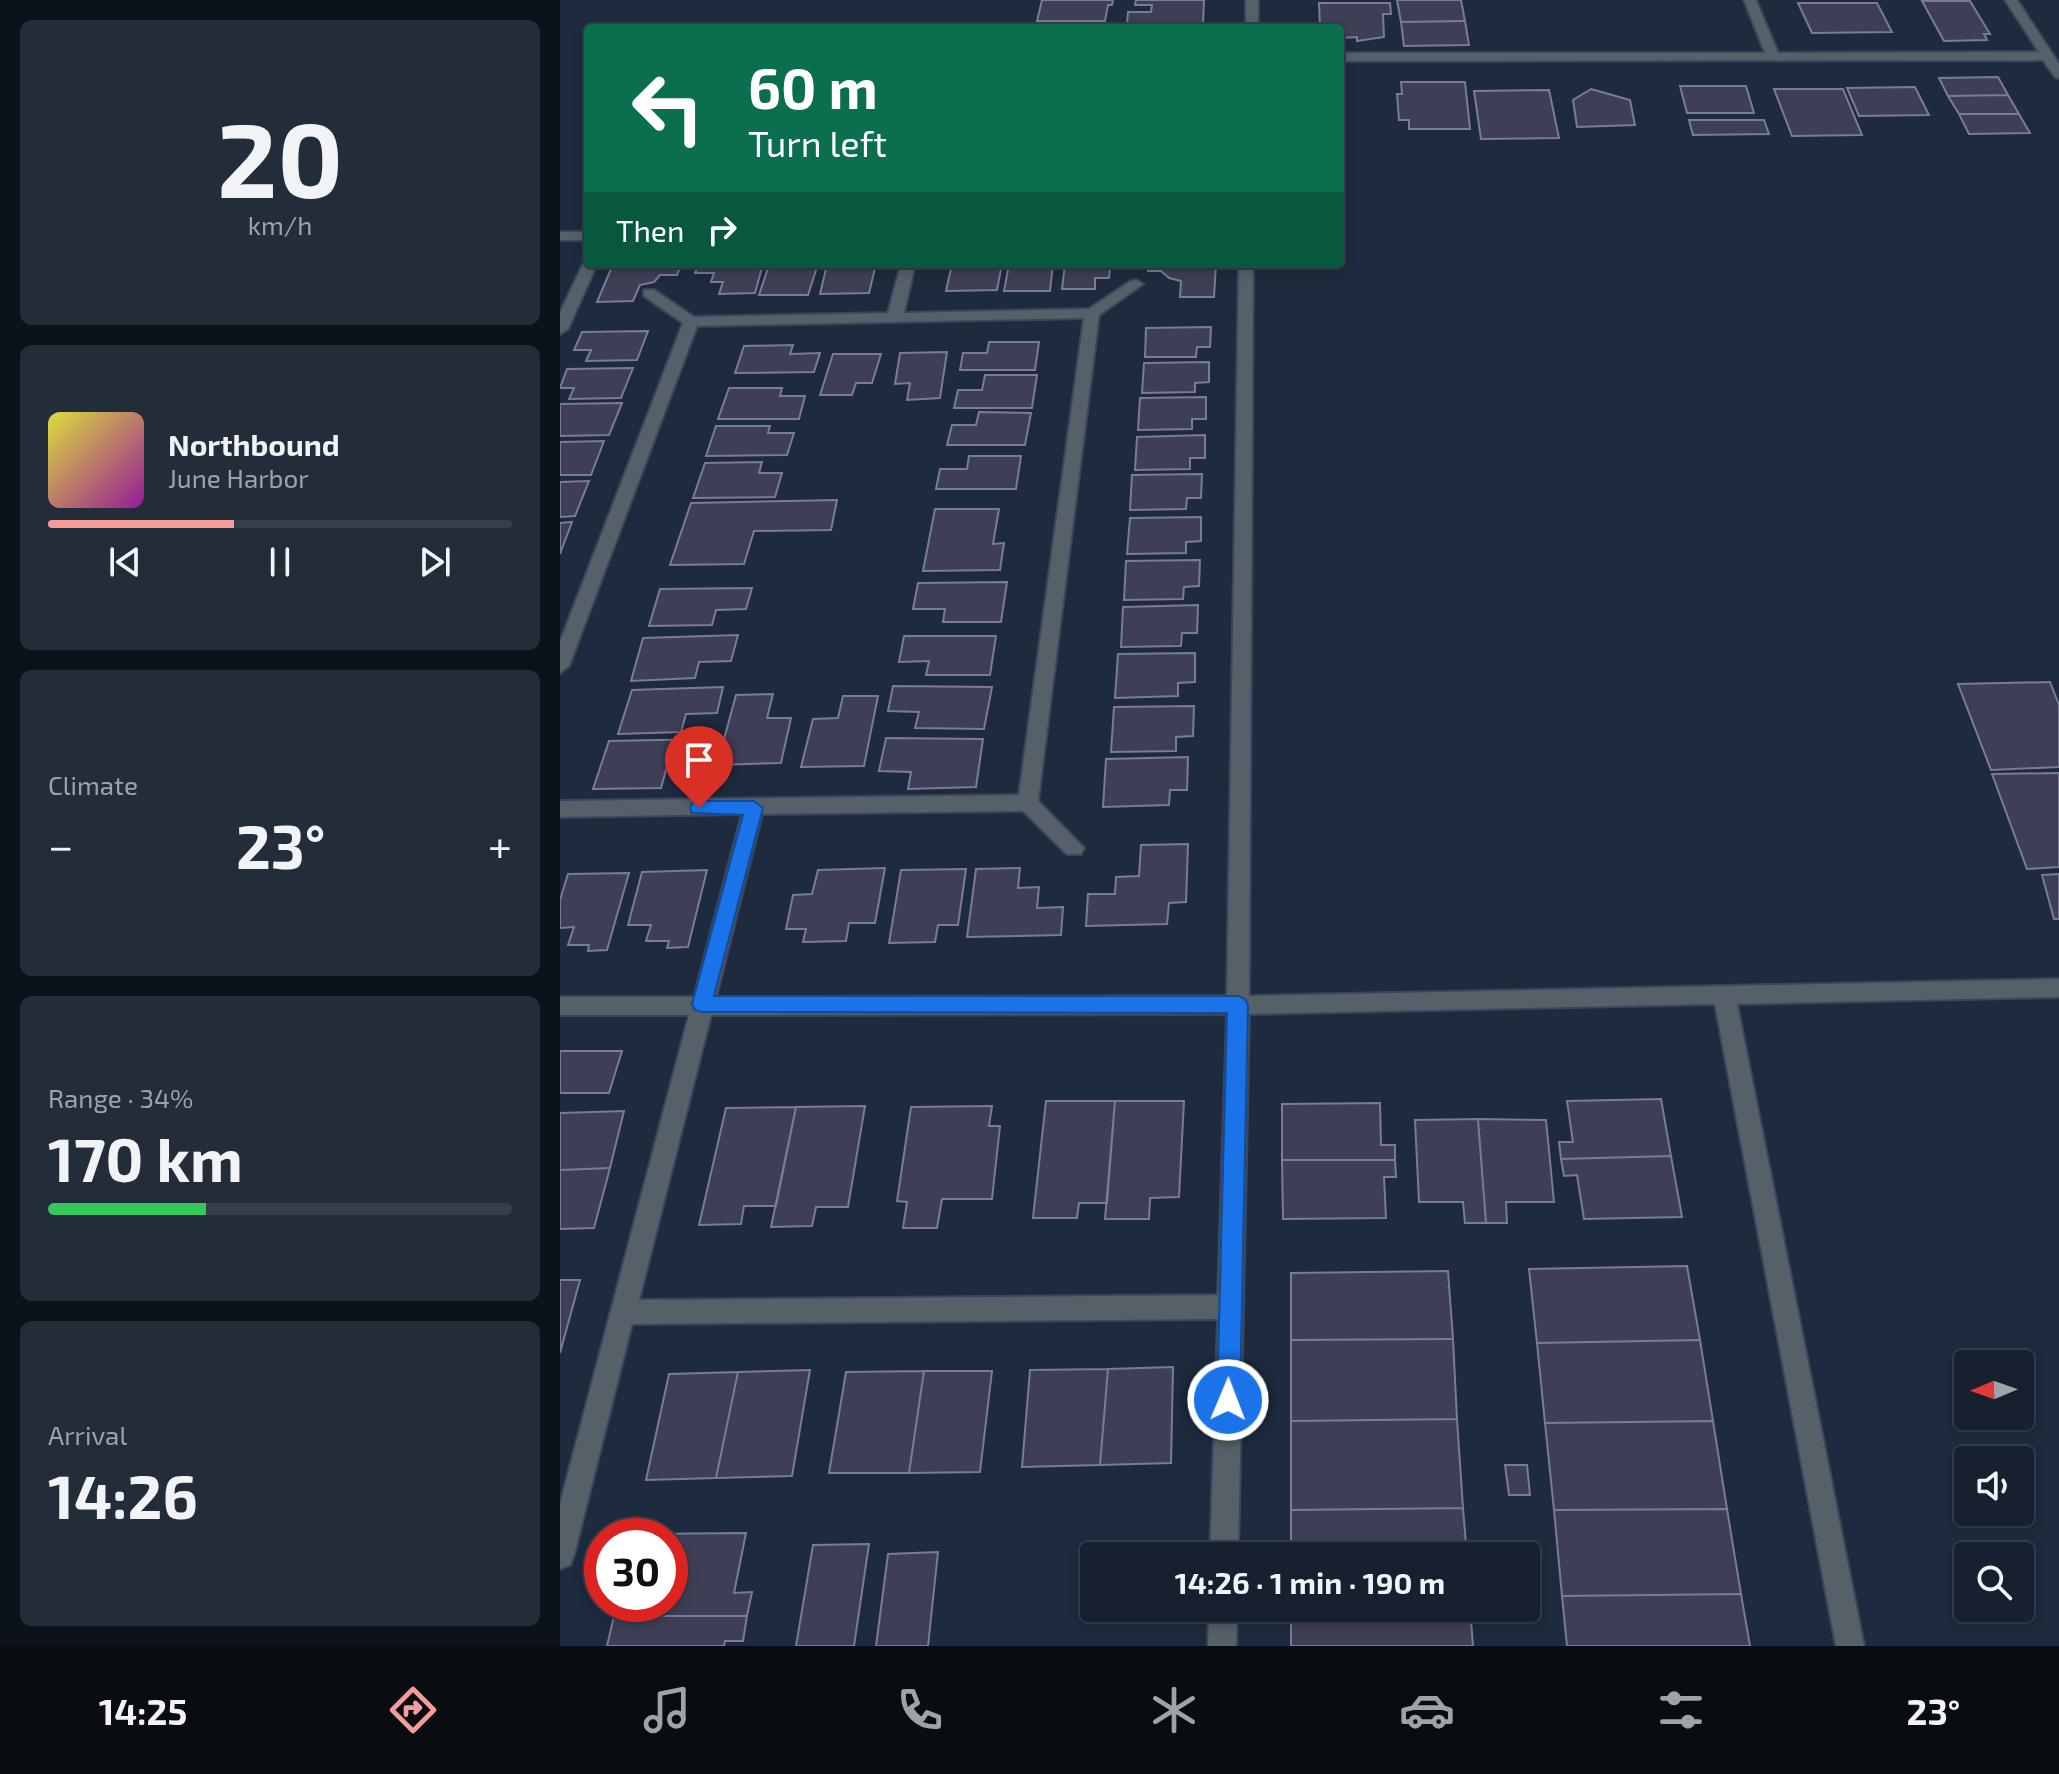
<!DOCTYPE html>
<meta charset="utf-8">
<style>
:root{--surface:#16202e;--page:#232d3a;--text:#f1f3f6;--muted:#9ea3aa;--line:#353e4a;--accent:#f59b9a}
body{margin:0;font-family:"Exo 2",sans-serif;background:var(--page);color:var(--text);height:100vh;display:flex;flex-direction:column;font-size:30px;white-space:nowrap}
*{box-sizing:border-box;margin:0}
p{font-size:26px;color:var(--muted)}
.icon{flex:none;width:44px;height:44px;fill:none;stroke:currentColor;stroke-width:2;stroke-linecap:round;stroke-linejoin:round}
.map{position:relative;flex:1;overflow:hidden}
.panel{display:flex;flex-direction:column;gap:20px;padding:20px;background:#0c1219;width:560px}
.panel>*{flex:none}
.banner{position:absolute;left:24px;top:24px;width:760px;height:244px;border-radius:8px;box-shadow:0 4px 12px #0003,0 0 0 2px var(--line);background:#0b6e4f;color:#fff;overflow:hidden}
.needle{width:52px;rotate:268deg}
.buttons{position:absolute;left:1394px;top:1350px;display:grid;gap:16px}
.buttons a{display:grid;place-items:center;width:80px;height:80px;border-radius:8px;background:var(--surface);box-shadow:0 4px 12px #0003,0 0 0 2px var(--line);font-size:40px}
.speed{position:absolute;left:24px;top:1518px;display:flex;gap:16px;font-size:40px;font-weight:700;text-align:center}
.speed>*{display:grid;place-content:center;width:104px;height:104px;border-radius:50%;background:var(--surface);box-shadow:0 4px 12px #0003,0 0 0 2px var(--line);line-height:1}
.speed .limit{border:12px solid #d22;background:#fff;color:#111}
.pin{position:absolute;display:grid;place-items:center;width:68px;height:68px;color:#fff;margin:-82px -34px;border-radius:50% 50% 50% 0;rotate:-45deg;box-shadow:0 0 8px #0007}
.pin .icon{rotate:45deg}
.me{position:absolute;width:88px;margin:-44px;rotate:1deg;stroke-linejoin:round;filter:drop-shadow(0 0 6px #0008)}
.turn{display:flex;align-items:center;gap:28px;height:168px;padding:0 32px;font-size:36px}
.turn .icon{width:104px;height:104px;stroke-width:2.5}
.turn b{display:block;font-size:56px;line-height:68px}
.then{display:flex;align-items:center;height:76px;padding:0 32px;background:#0003;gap:16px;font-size:30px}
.big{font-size:60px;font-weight:700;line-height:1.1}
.panel .widget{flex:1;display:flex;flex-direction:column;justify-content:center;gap:12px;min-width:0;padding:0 28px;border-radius:12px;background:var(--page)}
.panel .dial{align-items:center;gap:0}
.dial b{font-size:104px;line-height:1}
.song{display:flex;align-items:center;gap:24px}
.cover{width:96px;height:96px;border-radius:12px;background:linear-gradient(135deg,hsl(60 70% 55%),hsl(300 70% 35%))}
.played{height:8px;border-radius:4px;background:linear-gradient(90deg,var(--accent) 40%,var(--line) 40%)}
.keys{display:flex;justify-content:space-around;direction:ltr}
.heat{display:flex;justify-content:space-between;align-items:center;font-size:44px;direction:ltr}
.charge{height:12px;border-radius:6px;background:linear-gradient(90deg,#34c759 34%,var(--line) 0)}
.trip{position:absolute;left:520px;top:1542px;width:460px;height:80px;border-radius:8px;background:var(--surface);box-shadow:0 4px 12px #0003,0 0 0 2px var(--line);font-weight:700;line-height:80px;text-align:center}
.menu{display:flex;height:128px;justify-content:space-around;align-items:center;background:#090d12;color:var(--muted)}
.menu .icon{width:56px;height:56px}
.menu .selected{color:var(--accent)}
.menu b{font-size:36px;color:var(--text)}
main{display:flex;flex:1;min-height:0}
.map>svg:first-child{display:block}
</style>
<main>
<section class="panel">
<div class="widget dial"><b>20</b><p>km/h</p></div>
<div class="widget">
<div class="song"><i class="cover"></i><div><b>Northbound</b><p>June Harbor</p></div></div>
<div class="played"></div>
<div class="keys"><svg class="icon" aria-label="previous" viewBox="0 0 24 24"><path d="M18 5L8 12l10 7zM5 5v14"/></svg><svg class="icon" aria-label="pause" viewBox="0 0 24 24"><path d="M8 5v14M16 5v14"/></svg><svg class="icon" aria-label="next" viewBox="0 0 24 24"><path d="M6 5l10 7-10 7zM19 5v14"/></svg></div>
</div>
<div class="widget"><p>Climate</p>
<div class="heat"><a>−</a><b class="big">23°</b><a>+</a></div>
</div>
<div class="widget"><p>Range · 34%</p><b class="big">170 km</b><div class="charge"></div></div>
<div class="widget"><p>Arrival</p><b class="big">14:26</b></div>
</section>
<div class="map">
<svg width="1499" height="1646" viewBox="0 0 1499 1646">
<rect width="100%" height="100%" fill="#1e2a3e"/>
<!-- building -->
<path fill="#3e3e56" stroke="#7b7b96" stroke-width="2" d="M482 0H553L552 5H548L545 21H477Z
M576 0H644L643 23H567L568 12H591L592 5H575Z
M837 0H901L905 21 841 22Z
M1362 1H1410L1430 34H1424L1427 40 1384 41Z
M759 3H830L831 14H823L824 37 797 41V37L780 38V28H760Z
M1238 3H1317L1332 32 1252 33Z
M905 21 909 45 844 46 841 22Z
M1438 77 1448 95 1388 96 1379 78Z
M841 82H905L910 129H849V120H839L837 94H842Z
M1120 86H1186L1194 113H1127Z
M1355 87 1369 115 1299 116 1287 88Z
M1031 89 1070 100 1075 125 1017 127 1013 100Z
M1214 89H1283L1302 135 1232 136Z
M989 90 999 138 921 139 914 91Z
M1448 95 1459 114H1399L1388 96Z
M1399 114H1459L1470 133 1409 134Z
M1129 120H1204L1209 134 1133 135Z
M68 264H121L117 275H100L94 282 80 285 73 301 37 302 51 269H66Z
M139 264H203L195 293 159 294 163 282H151L154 273H135Z
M226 264H258L248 295H199L208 268H225Z
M284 264H327L326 268H315L309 293 260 294 266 269H282Z
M392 264H442L437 290 386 291Z
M449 264H493L490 291H444Z
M505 264H569V269H550L549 278H535V289H502Z
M588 264H656L654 297H620L621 281 609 278 601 271H588Z
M651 327 650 347H637L636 357H585L586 328Z
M88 331 77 360 26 361 31 350H14L22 332Z
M429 342H479L475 370H400L403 353H427Z
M233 345 230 354 260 353 254 372 175 373 184 346Z
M387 352 380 398 347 400 350 383 335 384 340 353Z
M273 354H321L312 383H296L292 395H260Z
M649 362V382L635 383V392L582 393 584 363Z
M73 368 61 398 9 399 14 388H0L7 369Z
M425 375H477L472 408H394L398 390H422Z
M169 388H222L220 396H245L239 419H158Z
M646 397V419H632V429L578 430 580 398Z
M62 403 49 435 0 436V404Z
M419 412 471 413 465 445H387L392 425H416Z
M156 426H210L208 433H234L227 455 146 456Z
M645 435V458H630V469L575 470 577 437Z
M44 441 31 475H0V442Z
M409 456H461L456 489H376L380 469H407Z
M202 462 199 473H222L215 497 133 498 145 463Z
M642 474 641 498H627L626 509 570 510 572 475Z
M29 481 15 516 0 517V482Z
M277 500 271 530 194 531 184 564 110 565 131 503Z
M375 509H439L433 544 444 543 440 570 363 571Z
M641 517V541L626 542V553L567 554 570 518Z
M12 522 0 554V523Z
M640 560 639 586 624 587 623 599 564 600 566 561Z
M447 582 441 622H383L385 609H353L358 583Z
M192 588 186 609 156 610 152 625 89 626 100 589Z
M638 605 637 633H622L621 646 561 647 563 607Z
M178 635 171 661 139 662 135 678 71 681 83 638Z
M344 636H436L430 675H366L369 661 339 662Z
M635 653V682L618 683V696L555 698 558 654Z
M1490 682 1499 705V767L1431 770 1398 684Z
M333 686 432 687 424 729 355 728 359 712 328 711Z
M163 687 157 713 126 714 121 732 58 734 72 690Z
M213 694 207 718H231L221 763 157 765 176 695Z
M283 696H318L304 766 241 767 253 719 278 718Z
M634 706 633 736 616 737V751L551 752 554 707Z
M326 738 423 739 416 787 348 789 351 772 319 771Z
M148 739 139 769 106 770 101 788 33 789 49 741Z
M628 757 627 790H610L609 805 543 807 546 759Z
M1499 773V867L1467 869 1432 774Z
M628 844 626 902 609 903 607 924 526 926 528 894H555L556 877 579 876 581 845Z
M325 868 315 923H289L286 941 243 942 246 929H226L233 895 252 894 258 870Z
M460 868 458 888 479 887 477 908 503 907 501 935 407 937 416 869Z
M406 869 398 925H378L375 942 329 943 341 870Z
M147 870 128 947 107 948 109 941H86L91 925H68L82 872Z
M69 873 47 950 28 951 29 945H8L14 927 0 928V900L8 874Z
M1499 874V919H1494L1482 875Z
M0 1051H62L49 1093H0Z
M1101 1099 1111 1156 1001 1159 999 1142H1013L1007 1101Z
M486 1101H555L547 1203H519L517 1218H473Z
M555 1101H624L619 1197 590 1198 589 1219H545Z
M820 1103 821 1145H835V1160H722V1104Z
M305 1106 288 1207H256L252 1226 211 1227 236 1107Z
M432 1106 429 1126H440L432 1199H382L377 1228H343L347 1202 337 1201 351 1107Z
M236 1107 216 1206H184L181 1224 139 1225 166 1108Z
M64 1111 50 1168 0 1170V1113Z
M918 1119 986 1120 994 1202H946L947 1223H926Z
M918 1119 926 1223H905L903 1202H859L855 1120Z
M1111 1156 1122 1217 1024 1219 1017 1175 1004 1176 1001 1159Z
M722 1160H835L836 1177H824L826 1218 723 1219Z
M50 1168 34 1228 0 1229V1170Z
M1127 1266 1140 1340 977 1343 969 1269Z
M888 1271 893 1339 731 1340V1273Z
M0 1280H20L0 1353Z
M893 1339 897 1419 731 1421V1340Z
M1140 1340 1153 1421 985 1423 977 1343Z
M613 1367 611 1463 540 1465 548 1369Z
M548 1369 540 1465 462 1467 470 1370Z
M250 1370 232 1476 156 1478 178 1372Z
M364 1371H432L420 1472 349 1473Z
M364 1371 349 1473H269L286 1372Z
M178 1372 156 1478 86 1480 109 1374Z
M897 1419 903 1508 731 1510V1421Z
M1153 1421 1167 1509 994 1510 985 1423Z
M945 1465H967L970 1495H949Z
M903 1508 907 1556H731V1510Z
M1167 1509 1181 1594 1002 1596 994 1510Z
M186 1533 174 1593 192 1592 187 1616H54L57 1604H110V1536L73 1534Z
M309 1544 294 1646H236L253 1545Z
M378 1552 368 1646H316L328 1554Z
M1181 1594 1190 1646H1007L1002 1596Z
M731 1608H910L913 1646H731Z
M54 1616H187L183 1641H165L164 1646H47Z"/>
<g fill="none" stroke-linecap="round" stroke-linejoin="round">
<!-- minor casing -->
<g stroke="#3b4659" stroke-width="4">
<path id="minor" d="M686 0H698V28H686Z
M1184 0H1196L1218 53 1479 52 1445 0H1457L1499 64V78L1495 77 1483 60 780 61V53H1205Z
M0 232H28V240H0Z
M28 260V264H37L8 329 0 334V313L23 264Z
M341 264H355L344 313 529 309 571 281 576 280 583 284 539 315 478 801 524 848 521 854H507L463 811 202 814 156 997 667 996 679 264H693L689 996 1499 979V997L1177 1004 1304 1646H1276L1155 1004 689 1014 678 1556H650L658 1319 72 1324 14 1555 10 1565 0 1569V1504L129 1015H0V997H134L182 814 0 817V801L459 795 524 318 137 326 9 666 0 673V642L123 323 84 296V290H94L134 317 328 313ZM667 1014 658 1295 79 1300 151 1015Z
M649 1608H677L676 1646H648Z"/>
</g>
<!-- minor -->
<use href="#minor" fill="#556068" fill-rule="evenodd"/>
</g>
<!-- route -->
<path fill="#1a73e8" stroke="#114b97" stroke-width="2" d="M139 801H194L203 808 154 996H678L685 999 688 1005 680 1400 676 1408 668 1412 660 1408 657 1400 667 1013 142 1012 135 1010 132 1004 183 815 132 813 130 808 132 803Z"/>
</svg>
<div class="buttons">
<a><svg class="needle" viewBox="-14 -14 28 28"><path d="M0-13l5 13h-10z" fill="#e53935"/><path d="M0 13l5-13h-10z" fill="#9ea3aa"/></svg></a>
<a><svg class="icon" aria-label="sound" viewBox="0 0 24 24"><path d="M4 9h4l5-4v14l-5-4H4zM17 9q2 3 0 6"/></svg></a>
<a><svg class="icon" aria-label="search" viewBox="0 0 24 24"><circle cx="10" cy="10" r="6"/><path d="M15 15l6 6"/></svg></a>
</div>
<div class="speed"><div class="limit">30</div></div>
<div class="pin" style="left:139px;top:808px;background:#d93025"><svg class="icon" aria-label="arrive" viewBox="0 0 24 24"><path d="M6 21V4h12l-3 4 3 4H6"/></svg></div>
<svg class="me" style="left:668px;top:1400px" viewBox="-20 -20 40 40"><circle r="17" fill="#1a73e8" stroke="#fff" stroke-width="3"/><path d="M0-11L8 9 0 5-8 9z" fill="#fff"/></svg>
<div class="trip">14:26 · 1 min · 190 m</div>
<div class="banner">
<div class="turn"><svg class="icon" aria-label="left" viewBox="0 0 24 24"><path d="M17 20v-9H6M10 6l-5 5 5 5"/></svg><div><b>60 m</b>Turn left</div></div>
<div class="then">Then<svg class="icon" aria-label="right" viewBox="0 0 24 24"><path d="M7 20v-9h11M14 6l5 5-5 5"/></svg></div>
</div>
</div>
</main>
<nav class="menu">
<b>14:25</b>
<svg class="icon selected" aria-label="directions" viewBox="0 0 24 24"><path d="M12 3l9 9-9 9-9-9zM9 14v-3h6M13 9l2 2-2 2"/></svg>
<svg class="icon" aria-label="music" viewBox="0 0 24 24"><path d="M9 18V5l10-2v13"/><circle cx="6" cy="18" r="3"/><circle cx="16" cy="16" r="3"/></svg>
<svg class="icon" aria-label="phone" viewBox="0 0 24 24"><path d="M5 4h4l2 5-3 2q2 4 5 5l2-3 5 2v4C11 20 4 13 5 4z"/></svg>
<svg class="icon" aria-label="climate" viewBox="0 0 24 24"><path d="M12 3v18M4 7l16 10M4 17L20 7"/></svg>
<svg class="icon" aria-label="car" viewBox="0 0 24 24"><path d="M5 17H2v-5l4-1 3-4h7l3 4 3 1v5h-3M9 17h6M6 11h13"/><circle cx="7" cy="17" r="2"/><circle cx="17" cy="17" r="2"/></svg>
<svg class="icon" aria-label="filters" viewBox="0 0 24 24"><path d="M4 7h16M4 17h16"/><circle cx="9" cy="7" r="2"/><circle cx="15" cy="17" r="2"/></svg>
<b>23°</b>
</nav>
